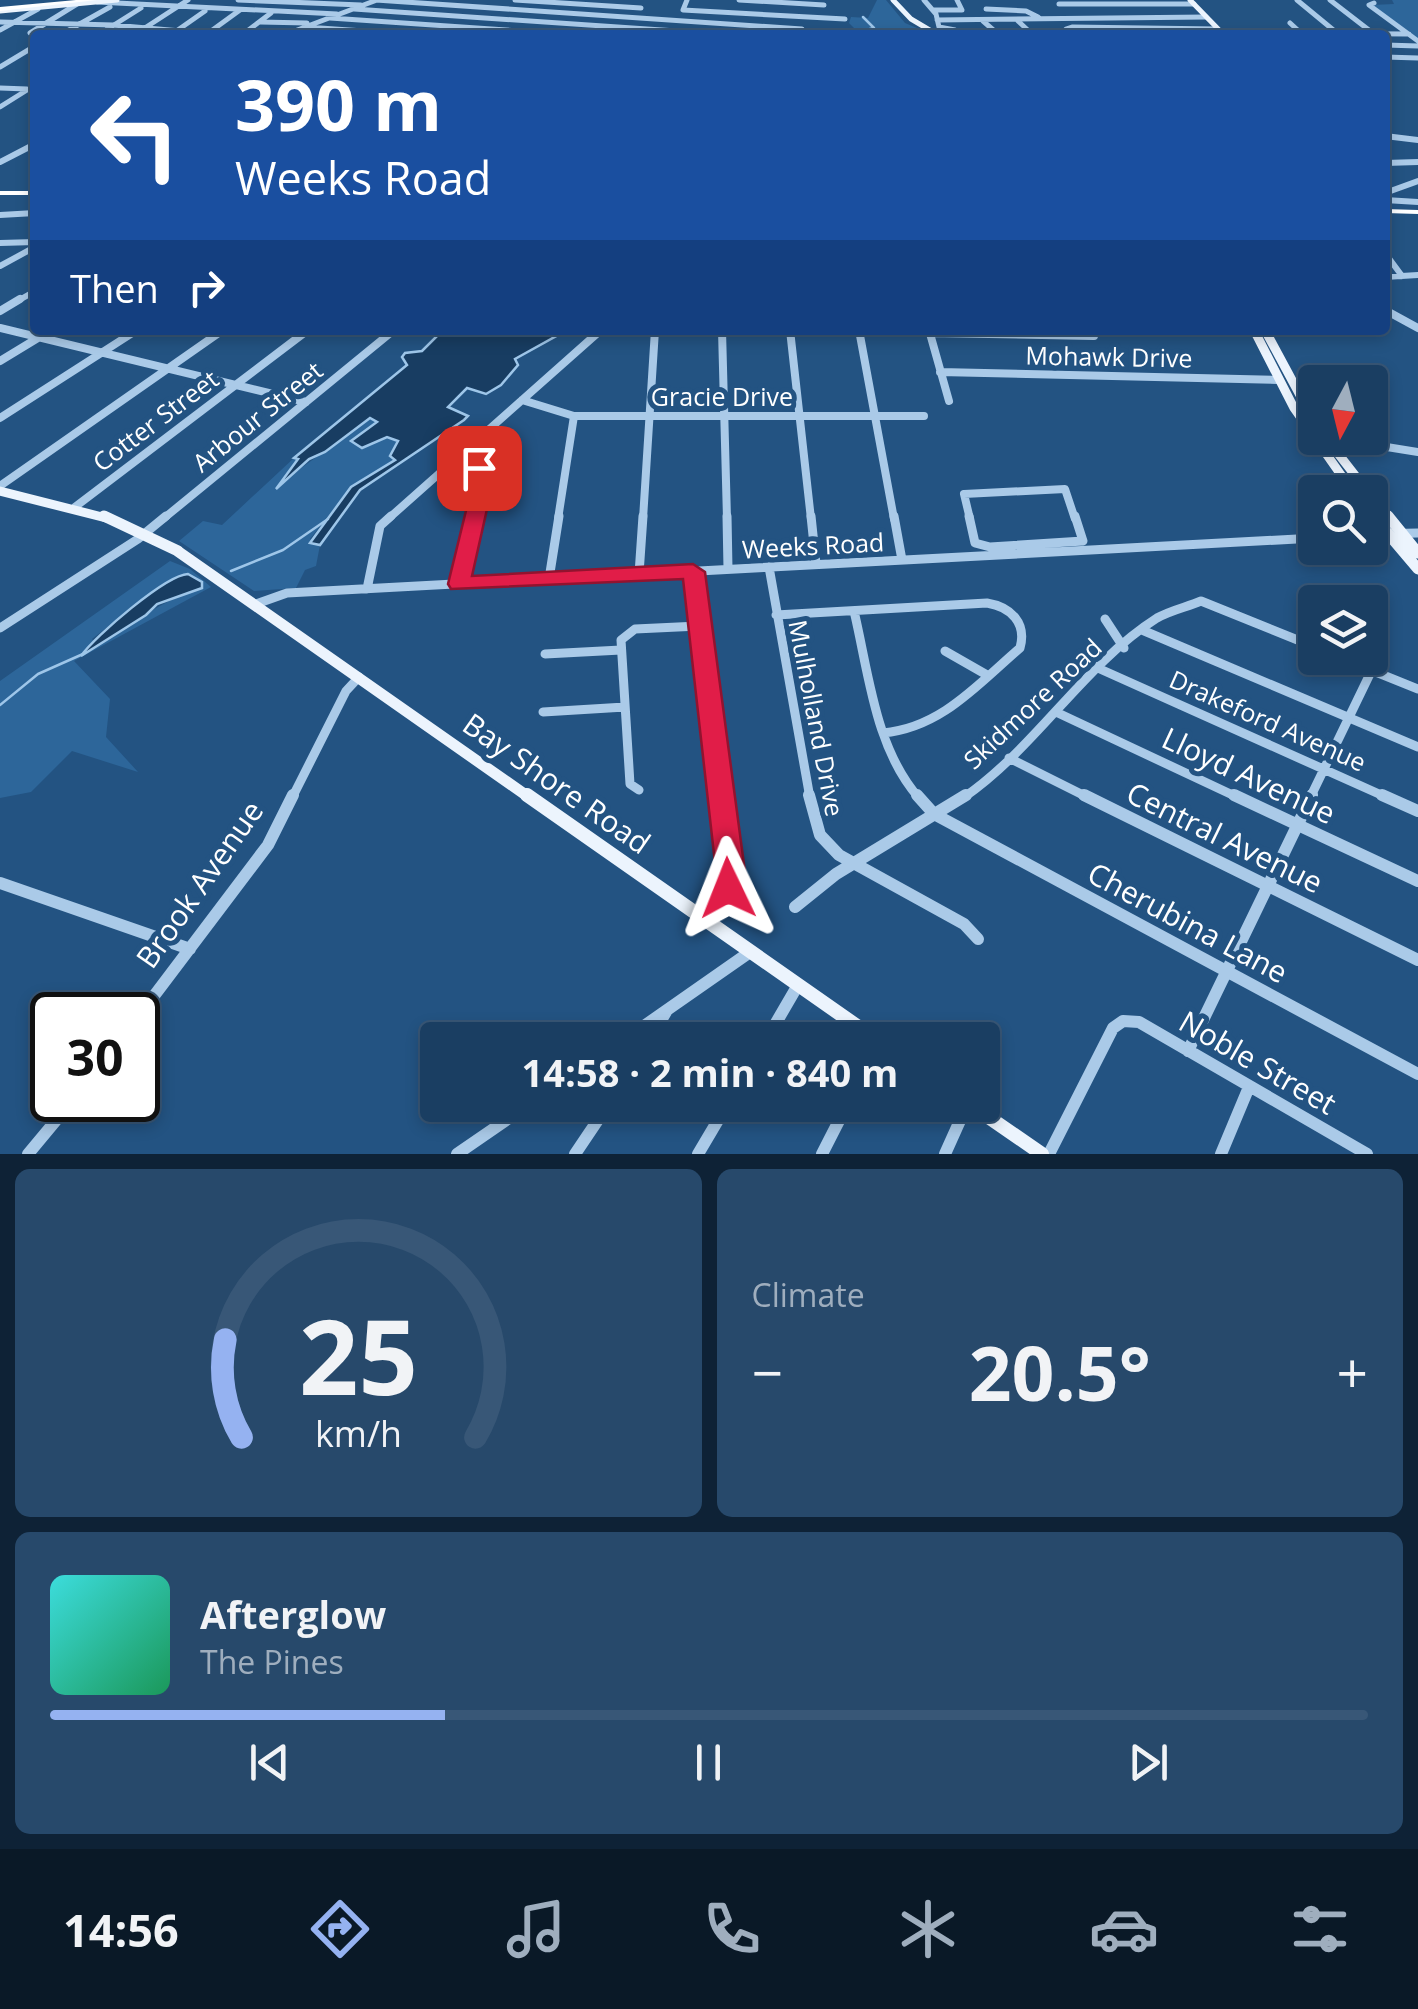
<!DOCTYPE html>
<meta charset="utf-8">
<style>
:root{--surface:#1a3e62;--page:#27496b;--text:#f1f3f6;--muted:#9faebe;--line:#385777;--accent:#95b2f1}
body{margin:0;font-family:"Open Sans",sans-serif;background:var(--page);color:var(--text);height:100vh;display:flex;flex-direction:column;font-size:38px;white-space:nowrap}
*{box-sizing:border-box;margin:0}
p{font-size:32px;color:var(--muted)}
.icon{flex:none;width:55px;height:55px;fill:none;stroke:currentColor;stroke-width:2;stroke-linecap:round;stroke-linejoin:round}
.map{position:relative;height:1154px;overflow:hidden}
.side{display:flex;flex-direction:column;gap:15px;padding:15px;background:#0e2236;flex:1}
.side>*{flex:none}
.guide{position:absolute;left:30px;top:30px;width:1360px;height:305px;border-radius:10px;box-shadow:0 5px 15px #0003,0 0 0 2px var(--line);background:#1a4fa0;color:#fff;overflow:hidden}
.needle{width:65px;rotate:187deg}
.tools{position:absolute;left:1298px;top:365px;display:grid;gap:20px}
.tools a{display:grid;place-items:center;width:90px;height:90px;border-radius:10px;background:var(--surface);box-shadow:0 5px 15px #0003,0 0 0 2px var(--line);font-size:50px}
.speed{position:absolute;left:30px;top:992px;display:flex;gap:20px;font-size:50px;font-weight:700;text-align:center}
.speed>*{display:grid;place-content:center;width:130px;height:130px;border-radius:50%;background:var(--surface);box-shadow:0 5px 15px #0003,0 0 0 2px var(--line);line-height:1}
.speed .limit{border:5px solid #111;border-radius:15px;background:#fff;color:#111}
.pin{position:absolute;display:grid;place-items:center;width:85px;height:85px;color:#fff;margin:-42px;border-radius:20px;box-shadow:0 5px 15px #0006}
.me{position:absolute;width:110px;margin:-55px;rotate:358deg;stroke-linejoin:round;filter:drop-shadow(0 0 8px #0008)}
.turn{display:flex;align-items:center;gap:35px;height:210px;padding:0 40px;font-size:45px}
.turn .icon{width:130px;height:130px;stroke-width:2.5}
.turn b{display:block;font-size:70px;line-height:85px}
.then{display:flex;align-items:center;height:95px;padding:0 40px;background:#0003;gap:20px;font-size:38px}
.big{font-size:75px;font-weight:700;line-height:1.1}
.side .widget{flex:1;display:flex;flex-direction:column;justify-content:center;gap:15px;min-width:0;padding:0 35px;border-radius:15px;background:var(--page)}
.side .dial{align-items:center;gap:0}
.dial svg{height:260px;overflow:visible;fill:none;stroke:var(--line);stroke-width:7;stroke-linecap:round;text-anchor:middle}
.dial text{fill:var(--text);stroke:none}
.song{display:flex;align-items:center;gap:30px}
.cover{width:120px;height:120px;border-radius:15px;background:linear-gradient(135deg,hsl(180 70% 55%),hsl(150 70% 35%))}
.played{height:10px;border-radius:5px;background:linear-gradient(90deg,var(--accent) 30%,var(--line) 30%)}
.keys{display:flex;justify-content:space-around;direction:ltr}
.heat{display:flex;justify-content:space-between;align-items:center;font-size:55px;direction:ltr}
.side .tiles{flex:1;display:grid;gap:15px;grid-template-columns:1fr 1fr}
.widget:last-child{grid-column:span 2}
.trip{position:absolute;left:420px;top:1022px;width:580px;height:100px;border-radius:10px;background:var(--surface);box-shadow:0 5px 15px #0003,0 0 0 2px var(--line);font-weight:700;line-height:100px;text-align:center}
.tabs{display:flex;height:160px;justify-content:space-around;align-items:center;background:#0a1927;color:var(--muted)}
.tabs .icon{width:70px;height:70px}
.tabs .on{color:var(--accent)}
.tabs b{font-size:45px;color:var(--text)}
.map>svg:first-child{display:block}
</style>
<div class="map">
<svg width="1418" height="1154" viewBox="0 0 1418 1154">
<rect width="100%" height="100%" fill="#235382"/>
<!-- green -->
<path fill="#2d669a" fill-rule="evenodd" d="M877 0H886L905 23 929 33 835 35 856 30 849 23 851 17 868 18Z
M1392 0H1418V39L1372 5 1394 4Z
M371 418 378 421 362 431V447L387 437 398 441 399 446 392 451 396 460 351 487 310 539 320 545 316 566 305 570 296 588 254 591 179 541 203 521 222 525 294 458H299L283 481Z
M170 561 190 569 211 587 74 661 110 699 106 737 138 772 72 751 31 792 0 798V681ZM162 585 187 594C153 605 129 628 97 645L92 639Z"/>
<!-- water -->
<path fill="#183d62" stroke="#9ec6e9" stroke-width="2.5" d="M443 330H551L558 335 515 359 518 365 501 385 486 394 467 388 448 407 468 416 464 420 360 490 320 545 310 543 351 487 395 460 390 456 398 441 387 437 362 448 351 441 377 422 370 418 325 452 309 459 276 489 298 459 294 458 407 365 402 357 405 353 422 351Z
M188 574 202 582V588L157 604 146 615 81 656C95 636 166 575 188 574Z"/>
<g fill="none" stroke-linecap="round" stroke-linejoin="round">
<!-- stream -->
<path stroke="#9ec6e9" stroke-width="2.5" d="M845 35 874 28 863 17
M231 571 283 550 328 519
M0 705 38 674 83 654"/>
<!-- minor-far4 -->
<path stroke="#aacae8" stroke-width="5" d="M238 0 361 5
M376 0 802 29
M515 0 641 8
M687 0 683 10 845 19
M739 0 824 5
M924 0 936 14 939 27 955 30 958 35
M1297 0 1337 33
M1330 0 1374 34
M97 2 337 14
M1374 3 1369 5 1418 41
M1059 4H1194
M354 9 735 35
M986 9 1026 11 1038 17
M933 10H962L957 0
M330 18 579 35
M937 20 1206 17
M983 21 999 35
M1018 21 1033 35
M0 22 113 25 226 35
M260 22 307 23
M1290 23 1302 34
M306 27 421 35
M0 30 38 9
M175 32 205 11
M30 33 77 4
M1222 33 1409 34
M207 34 240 10
M60 35 110 7
M98 35 141 8
M134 35 188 0
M242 35 271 13
M284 35 377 0
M1070 35 1066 29 1072 27 1217 29
M1385 45 1418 46
M1385 57 1418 58
M0 67 35 46
M0 88 27 89
M0 107 35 85"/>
<!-- minor-far3 -->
<path stroke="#aacae8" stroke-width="6" d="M1385 136 1418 140
M0 162 35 144
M1385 163 1418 162
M1385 193 1418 181
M1385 200 1418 202
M0 215 35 213
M0 243 35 242
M1385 253 1402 276
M0 266 35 247
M1385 277 1418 275
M16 302 35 291"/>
<!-- minor-far2 -->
<path stroke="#aacae8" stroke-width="8" d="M1385 310 1418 328
M0 311 20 299
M0 328 306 402
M722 330 727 519
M790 330 811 519
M859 330 894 519
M929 330 949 401
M930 333 1094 336 1091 330
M0 361 51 330
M940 372 1278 380
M522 400 574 416H924
M0 418 137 330
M1331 438 1418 452
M453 461 484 473 474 519
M0 486 223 330
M75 507 308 330
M163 519 394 330
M388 519 601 330
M558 519 574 416
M643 519 655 330
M970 519 964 494 1065 489 1075 519"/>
<!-- minor-far1 -->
<path stroke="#aacae8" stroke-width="9" d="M727 516 728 569
M811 516 816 564
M894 516 902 560
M969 516 975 543 990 547 1083 541 1075 516
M1370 534 1418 533
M769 567 810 798
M693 571 722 798
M639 574 643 516
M549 579 559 516
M459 584 474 516
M367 589 380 526 391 516
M256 604 287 593 1315 538
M854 611C869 674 875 748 919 798
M776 615 987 603C1011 607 1027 623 1020 648 978 684 941 728 883 733
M1105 619 1124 648
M0 628 138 539 166 516
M1142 630 1418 747
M945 651 987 675
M545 654 621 650
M1341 658 1418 689
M1100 669 1388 798
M543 712 625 707
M1058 713 1239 798
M1009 758 1089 798
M639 790 630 784 621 640 635 629 699 626
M292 798 346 691 359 677
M963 798C1036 748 1083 665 1157 618 1171 610 1187 607 1201 601L1315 647
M1310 798 1382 649"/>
<!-- minor -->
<path stroke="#aacae8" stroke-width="12" d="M809 795 820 835 839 855 964 924 978 939
M917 795 934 814 1418 1074
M1084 795 1418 960
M1234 795 1418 881
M1382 795 1418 811
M0 883 190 949
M795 907 836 874 966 795
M703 919 725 894 731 871 721 795
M138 1017 268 845 293 795
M624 1040 750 952
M649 1040 666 1012
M766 1040 798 985
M1188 1051 1312 795
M28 1154 73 1100
M457 1154 528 1105
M575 1154 608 1105
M698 1154 727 1105
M822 1154 847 1105
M945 1154 967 1105
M1049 1154 1113 1028 1123 1021 1139 1022 1367 1154
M1221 1154 1249 1087"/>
<!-- major-far3 -->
<path stroke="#ecf4fd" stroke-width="5" d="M893 0 911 19 938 35
M1190 0 1224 35
M0 11 117 0"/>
<!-- major-far2 -->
<path stroke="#ecf4fd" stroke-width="9" d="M1254 330 1294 408 1353 492
M1265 330 1315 423
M1326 438 1368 492
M1339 454 1346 445 1367 443
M0 491 110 519
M1370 495 1390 519
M1370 513 1375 519"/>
<!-- major-far1 -->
<path stroke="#ecf4fd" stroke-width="11" d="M104 516 178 551
M1373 516 1418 569
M1388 516 1418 553
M176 550 530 798"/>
<!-- major -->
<path stroke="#ecf4fd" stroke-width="14" d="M527 795 877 1040
M971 1105 1042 1154"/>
<!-- highway -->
<path fill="#fff" fill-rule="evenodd" d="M76 0H97L0 11V7Z
M0 191H35V195H0Z
M1385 209 1418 210V214L1385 213Z"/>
</g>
<!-- route -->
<path fill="#e11d48" stroke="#92132f" stroke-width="2.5" d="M479 462 486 464 494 478 472 576 693 564 705 572 745 872 738 896 728 900 718 896 713 888 716 872 683 579 451 589 448 584 474 478 469 468Z"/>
<g text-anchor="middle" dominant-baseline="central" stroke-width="10" stroke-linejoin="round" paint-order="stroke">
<!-- street labels -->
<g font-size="25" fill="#fff" stroke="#235382">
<text transform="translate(1109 356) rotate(1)">Mohawk Drive</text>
<text x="722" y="396">Gracie Drive</text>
<text transform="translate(257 416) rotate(-39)">Arbour Street</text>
<text transform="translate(155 420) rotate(-37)">Cotter Street</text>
<text transform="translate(813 545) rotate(-3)">Weeks Road</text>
<text transform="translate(1032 703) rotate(-43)">Skidmore Road</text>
<text transform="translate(817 718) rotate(79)">Mulholland Drive</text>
<text transform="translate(1268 720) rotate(24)">Drakeford Avenue</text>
</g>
<!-- near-street labels -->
<g font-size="30" fill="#fff" stroke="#235382">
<text transform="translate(1249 775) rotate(25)">Lloyd Avenue</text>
<text transform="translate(557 783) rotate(35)">Bay Shore Road</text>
<text transform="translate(1225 837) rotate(26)">Central Avenue</text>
<text transform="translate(199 884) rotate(-55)">Brook Avenue</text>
<text transform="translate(1188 922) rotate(28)">Cherubina Lane</text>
<text transform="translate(1258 1062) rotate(30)">Noble Street</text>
</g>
</g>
</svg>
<div class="tools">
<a><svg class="needle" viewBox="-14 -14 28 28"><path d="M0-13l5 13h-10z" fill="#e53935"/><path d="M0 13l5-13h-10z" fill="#9faebe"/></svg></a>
<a><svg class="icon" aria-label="search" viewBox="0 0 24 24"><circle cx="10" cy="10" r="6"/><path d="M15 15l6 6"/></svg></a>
<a><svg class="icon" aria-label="layers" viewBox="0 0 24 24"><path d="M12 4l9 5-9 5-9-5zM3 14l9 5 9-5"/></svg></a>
</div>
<div class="speed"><div class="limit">30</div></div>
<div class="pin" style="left:479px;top:468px;background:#d93025"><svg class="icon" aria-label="arrive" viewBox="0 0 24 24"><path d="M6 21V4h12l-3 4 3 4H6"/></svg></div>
<svg class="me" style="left:728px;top:888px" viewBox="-20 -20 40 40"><path d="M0-17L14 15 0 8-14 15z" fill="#e11d48" stroke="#fff" stroke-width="4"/></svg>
<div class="trip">14:58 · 2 min · 840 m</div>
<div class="guide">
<div class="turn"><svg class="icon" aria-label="left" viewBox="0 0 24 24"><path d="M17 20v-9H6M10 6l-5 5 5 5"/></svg><div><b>390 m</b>Weeks Road</div></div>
<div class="then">Then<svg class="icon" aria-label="right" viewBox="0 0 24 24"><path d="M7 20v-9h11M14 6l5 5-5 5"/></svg></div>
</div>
</div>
<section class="side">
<div class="tiles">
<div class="widget dial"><svg viewBox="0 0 100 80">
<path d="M14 69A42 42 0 1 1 86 69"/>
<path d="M14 69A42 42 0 0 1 9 39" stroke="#95b2f1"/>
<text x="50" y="56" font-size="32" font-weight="700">25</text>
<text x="50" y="72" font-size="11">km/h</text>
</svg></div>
<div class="widget"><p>Climate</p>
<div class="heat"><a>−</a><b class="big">20.5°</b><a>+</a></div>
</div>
<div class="widget">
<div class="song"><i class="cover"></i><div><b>Afterglow</b><p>The Pines</p></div></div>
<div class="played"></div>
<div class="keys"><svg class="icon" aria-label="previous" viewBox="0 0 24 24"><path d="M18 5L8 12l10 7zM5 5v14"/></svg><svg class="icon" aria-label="pause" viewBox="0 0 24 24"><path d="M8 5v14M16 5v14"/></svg><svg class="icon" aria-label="next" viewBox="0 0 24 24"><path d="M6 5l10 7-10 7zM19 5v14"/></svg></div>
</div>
</div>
</section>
<nav class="tabs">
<b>14:56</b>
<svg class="icon on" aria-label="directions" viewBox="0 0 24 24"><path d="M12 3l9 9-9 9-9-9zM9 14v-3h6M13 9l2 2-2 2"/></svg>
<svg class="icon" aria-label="music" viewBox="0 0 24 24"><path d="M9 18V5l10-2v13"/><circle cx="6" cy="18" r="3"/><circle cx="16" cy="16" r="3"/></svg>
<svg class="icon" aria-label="phone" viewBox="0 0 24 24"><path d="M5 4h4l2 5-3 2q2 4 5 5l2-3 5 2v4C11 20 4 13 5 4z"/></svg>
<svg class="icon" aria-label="climate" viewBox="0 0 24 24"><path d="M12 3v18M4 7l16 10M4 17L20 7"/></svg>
<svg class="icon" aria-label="car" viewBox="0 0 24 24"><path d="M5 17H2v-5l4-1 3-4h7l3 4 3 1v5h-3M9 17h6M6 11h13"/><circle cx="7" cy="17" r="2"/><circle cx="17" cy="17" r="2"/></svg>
<svg class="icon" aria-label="filters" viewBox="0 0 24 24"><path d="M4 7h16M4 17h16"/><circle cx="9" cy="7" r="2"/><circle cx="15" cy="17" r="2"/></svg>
</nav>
